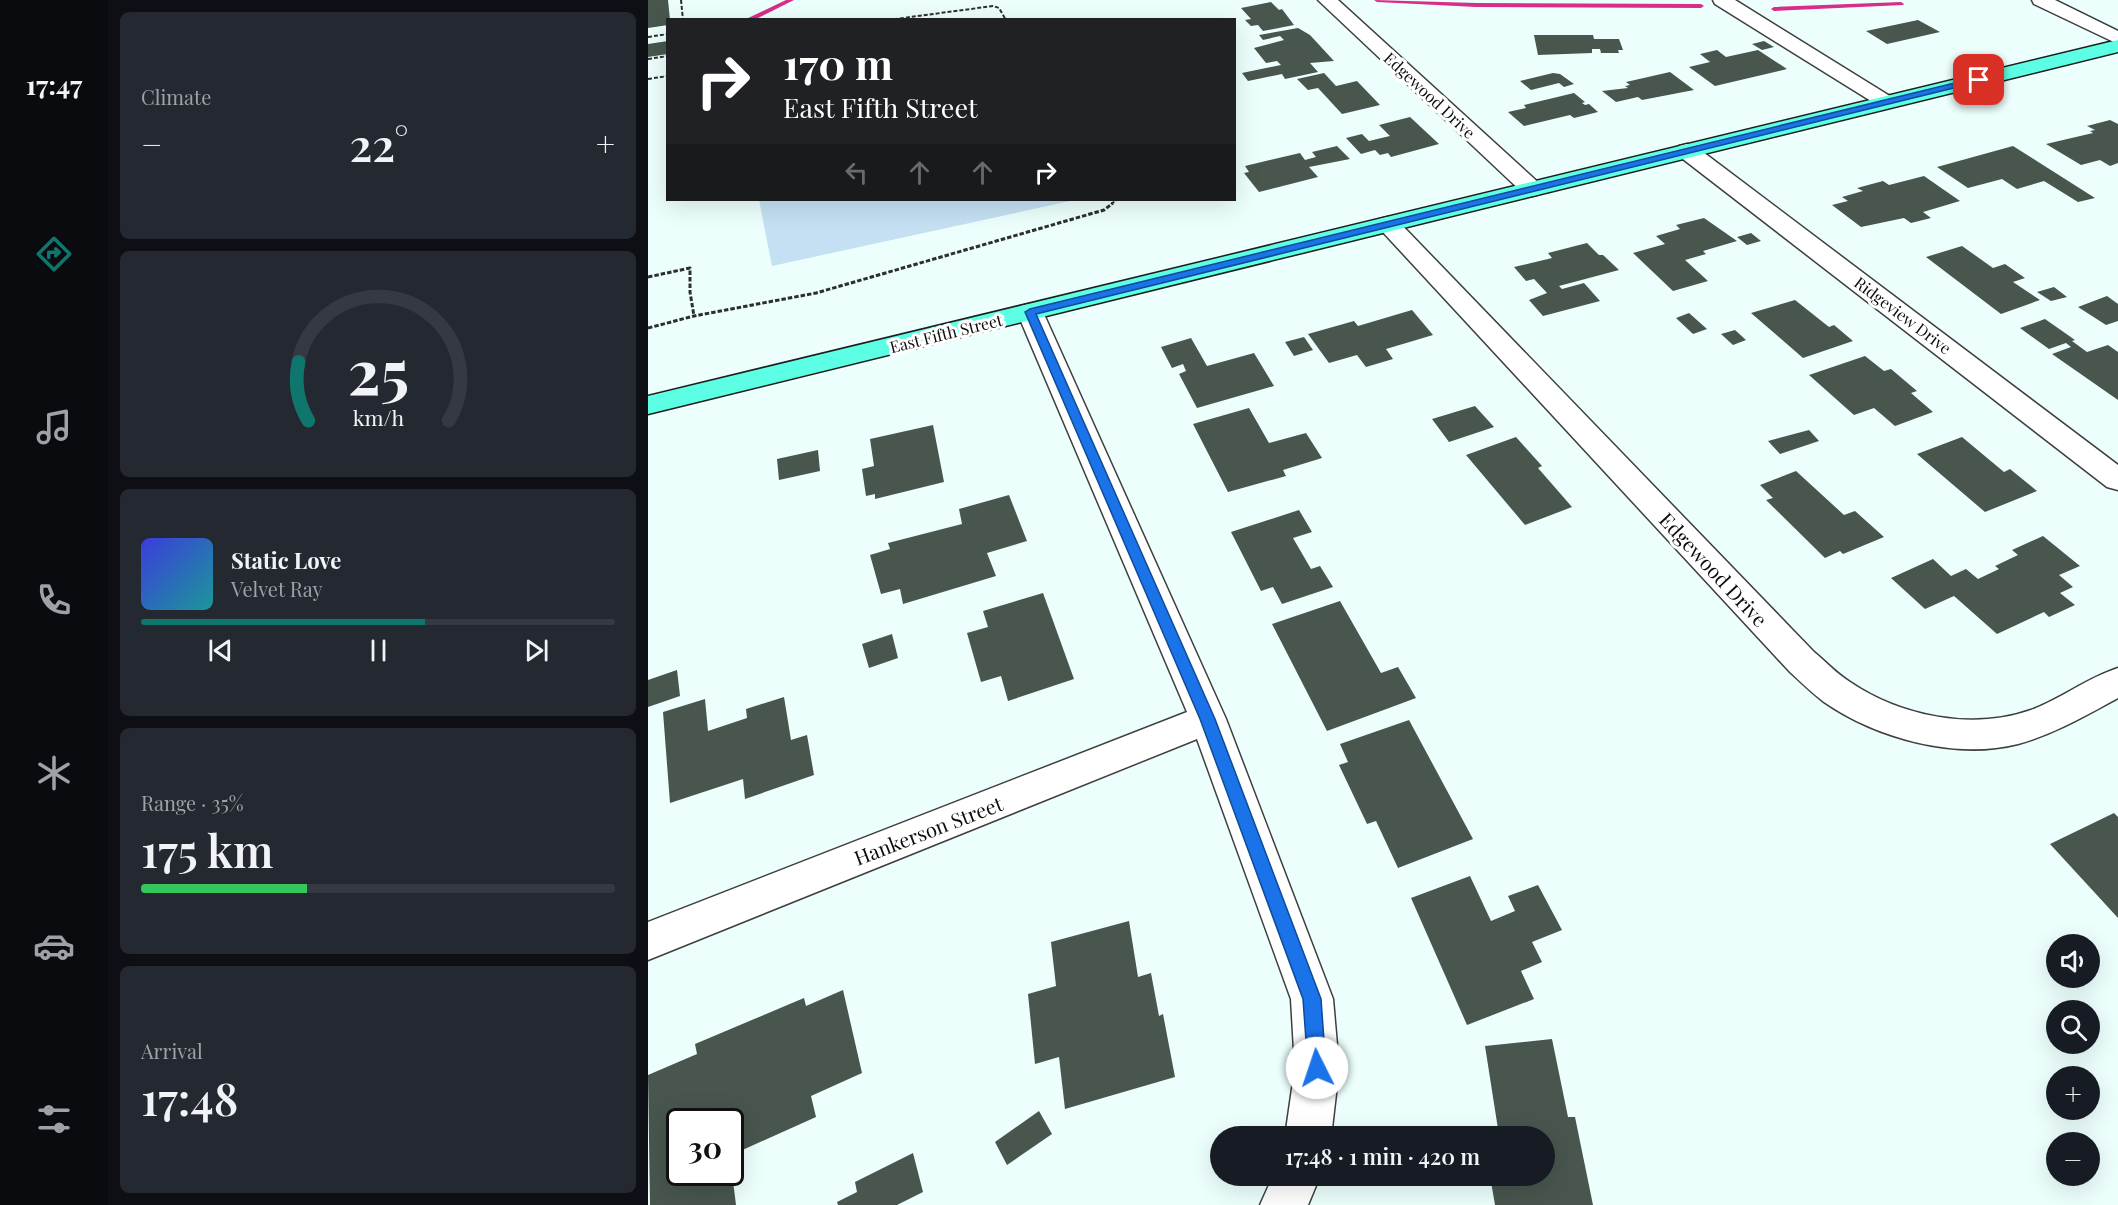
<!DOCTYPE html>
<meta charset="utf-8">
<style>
:root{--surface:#171b24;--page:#242831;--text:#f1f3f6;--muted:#9ea1a6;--line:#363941;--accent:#0f766e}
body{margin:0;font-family:"Playfair Display",serif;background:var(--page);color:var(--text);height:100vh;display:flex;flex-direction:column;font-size:22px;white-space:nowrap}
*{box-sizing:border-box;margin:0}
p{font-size:20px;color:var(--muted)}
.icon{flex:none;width:33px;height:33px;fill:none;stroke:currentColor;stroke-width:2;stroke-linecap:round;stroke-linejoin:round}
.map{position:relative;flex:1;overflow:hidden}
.panel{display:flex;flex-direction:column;gap:12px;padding:12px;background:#0d0f14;width:540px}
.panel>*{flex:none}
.hud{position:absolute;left:18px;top:18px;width:570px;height:183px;border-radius:0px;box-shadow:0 6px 24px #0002;background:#202124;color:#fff;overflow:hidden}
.tools{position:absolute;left:1398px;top:934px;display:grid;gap:12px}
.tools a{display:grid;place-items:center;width:54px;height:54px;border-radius:50%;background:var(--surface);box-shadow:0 6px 24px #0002;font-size:30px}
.speed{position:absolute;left:18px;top:1108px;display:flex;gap:12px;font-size:30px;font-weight:700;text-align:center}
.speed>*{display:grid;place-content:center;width:78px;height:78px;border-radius:50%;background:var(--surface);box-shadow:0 6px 24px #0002;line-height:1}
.speed .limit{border:3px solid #111;border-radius:9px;background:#fff;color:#111}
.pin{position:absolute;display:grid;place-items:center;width:51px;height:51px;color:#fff;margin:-26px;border-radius:12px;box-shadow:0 3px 9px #0006}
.me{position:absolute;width:66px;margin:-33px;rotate:356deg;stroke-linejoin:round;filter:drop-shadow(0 0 4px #0008)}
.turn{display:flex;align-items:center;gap:21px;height:126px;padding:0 18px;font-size:27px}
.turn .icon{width:78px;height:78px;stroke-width:2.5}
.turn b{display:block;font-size:42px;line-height:51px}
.lanes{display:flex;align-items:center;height:57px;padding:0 18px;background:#0003;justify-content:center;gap:30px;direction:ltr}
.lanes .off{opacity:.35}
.big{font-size:45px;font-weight:600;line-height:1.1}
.panel .card{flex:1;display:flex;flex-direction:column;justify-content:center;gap:9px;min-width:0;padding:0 21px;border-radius:9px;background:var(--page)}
.panel .dial{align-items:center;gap:0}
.dial svg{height:156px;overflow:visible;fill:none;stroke:var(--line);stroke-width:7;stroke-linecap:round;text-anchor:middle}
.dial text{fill:var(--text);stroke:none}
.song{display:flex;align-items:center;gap:18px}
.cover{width:72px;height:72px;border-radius:9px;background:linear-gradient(135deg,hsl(240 70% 55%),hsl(180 70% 35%))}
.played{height:6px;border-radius:3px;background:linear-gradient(90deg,var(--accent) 60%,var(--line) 60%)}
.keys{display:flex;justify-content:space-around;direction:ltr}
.heat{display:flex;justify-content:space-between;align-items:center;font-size:33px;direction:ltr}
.charge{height:9px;border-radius:4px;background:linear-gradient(90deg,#34c759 35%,var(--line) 0)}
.trip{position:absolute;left:562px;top:1126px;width:345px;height:60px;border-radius:30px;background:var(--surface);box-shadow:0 6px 24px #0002;font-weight:600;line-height:60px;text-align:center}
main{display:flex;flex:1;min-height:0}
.dock{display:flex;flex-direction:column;width:108px;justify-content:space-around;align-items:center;background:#090b0e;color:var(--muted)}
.dock .icon{width:42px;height:42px}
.dock .current{color:var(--accent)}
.dock b{font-size:27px;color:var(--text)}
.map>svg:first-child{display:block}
</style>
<main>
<nav class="dock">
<b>17:47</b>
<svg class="icon current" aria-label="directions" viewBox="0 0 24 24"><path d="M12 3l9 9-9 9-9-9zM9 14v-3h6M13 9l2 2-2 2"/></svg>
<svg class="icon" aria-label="music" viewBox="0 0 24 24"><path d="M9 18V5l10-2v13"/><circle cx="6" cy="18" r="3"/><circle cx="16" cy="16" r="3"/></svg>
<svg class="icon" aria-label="phone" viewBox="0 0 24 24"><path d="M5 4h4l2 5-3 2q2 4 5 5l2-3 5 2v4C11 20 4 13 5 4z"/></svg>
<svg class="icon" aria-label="climate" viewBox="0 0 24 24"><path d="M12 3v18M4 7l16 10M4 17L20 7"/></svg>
<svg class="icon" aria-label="car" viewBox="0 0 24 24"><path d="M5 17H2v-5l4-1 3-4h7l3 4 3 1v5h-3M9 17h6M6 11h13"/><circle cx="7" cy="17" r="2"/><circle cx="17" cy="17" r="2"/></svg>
<svg class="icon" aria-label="filters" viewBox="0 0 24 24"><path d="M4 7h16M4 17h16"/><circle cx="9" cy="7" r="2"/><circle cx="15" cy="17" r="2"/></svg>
</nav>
<section class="panel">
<div class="card"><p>Climate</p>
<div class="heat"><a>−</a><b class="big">22°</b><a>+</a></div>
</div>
<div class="card dial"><svg viewBox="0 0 100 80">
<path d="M14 69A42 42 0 1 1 86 69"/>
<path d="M14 69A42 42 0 0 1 9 39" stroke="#0f766e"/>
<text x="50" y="56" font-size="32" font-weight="700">25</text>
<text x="50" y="72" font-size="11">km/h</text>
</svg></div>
<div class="card">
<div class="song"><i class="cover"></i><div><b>Static Love</b><p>Velvet Ray</p></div></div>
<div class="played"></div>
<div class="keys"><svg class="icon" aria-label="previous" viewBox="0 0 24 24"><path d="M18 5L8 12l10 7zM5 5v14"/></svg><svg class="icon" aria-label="pause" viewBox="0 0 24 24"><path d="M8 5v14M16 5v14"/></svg><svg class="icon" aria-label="next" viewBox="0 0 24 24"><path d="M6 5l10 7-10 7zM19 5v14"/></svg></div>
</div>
<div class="card"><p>Range · 35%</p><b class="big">175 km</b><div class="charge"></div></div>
<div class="card"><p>Arrival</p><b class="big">17:48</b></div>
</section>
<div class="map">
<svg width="1470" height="1205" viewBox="0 0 1470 1205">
<rect width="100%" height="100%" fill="#ecfffd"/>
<!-- pitch -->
<path fill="#c5e0f3" d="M111 200H427L124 266Z"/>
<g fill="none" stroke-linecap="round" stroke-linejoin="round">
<!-- stream -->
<path fill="#d82d88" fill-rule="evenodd" d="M138 0H146L106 20H96Z
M726 0 828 3 1053 4 1056 6 1053 8 828 7 729 2Z
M1253 2 1256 4 1255 5 1126 11 1123 9 1126 7Z"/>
</g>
<!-- building -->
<path fill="#48564e" d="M0 0H20L22 20H20V25L0 28Z
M623 2 631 10 634 9 646 25 615 31 610 25 603 26 597 20 603 19 593 8Z
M1270 20 1292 32 1239 44 1218 31Z
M650 28 662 35 686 61 662 63 670 72 637 79 634 74 600 81 594 73 633 65 629 61 618 63 606 48 636 40 632 36 615 40 611 35Z
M886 35H945L946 39H971L975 50H970L971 53H953L952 49H944V53L890 55Z
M20 41V54L0 57V44Z
M1116 41 1126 47 1114 50 1104 44Z
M1069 50 1078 57 1110 50 1139 69 1067 86 1041 67 1062 62 1052 54Z
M1022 72 1046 90 994 100 990 97 968 102 954 91 980 88 977 86 982 85 978 82Z
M676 73 688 86 709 81 732 105 694 114 670 88 660 90 649 79Z
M905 73 912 74 926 84 916 87 911 83 883 90 872 81Z
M926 93 937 102 934 103 937 105 941 104 950 112 926 118 922 115 876 126 860 112 878 108 876 105Z
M762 117 791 144 743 157 740 153 732 155 727 150 713 154 698 138 714 134 721 141 742 136 731 125Z
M1462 120 1470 124V163L1462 166 1452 160 1433 165 1398 144 1445 133 1442 131 1447 130 1439 126Z
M689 146 702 159 661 167 670 177 611 192 596 173 601 172 597 166 652 153 657 160 668 157 664 152Z
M1365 146 1447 198 1430 202 1396 181 1369 189 1354 179 1320 188 1289 167Z
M1276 176 1312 201 1275 212 1283 218 1263 223 1256 218 1213 227 1184 205 1200 201 1194 197 1215 191 1209 188 1235 181 1241 185Z
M1056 218 1089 241 1055 251 1058 254 1037 260 1060 281 1025 291 985 253 1017 244 1008 236 1032 229 1028 225Z
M1103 233 1113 241 1099 245 1089 237Z
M939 243 951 255H955L971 270 911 286 914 289 936 283 952 301 895 316 881 300 899 293 886 279 878 281 866 267 904 258 900 253Z
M1314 246 1345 268 1357 264 1377 278 1365 282 1392 300 1353 314 1278 257Z
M1406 287 1419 297 1403 301 1389 292Z
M1459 296 1470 304V321L1458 325 1430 307Z
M1147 300 1181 327 1186 325 1205 341 1155 358 1103 313Z
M764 310 785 335 738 349 745 359 718 367 709 355 681 363 660 334 706 321 710 326Z
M1041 313 1059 329 1045 334 1028 318Z
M1397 319 1427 340 1424 341 1439 352 1460 345 1470 352V400L1404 354 1423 347 1418 343 1401 349 1372 328Z
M1087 330 1098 340 1085 345 1073 334Z
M656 337 665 350 646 356 637 342Z
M543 338 559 366 606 353 626 386 549 408 531 374 538 371 535 364 524 368 513 347Z
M1217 356 1236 371 1243 369 1269 391 1263 393 1285 412 1247 426 1226 408 1206 415 1161 375Z
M827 406 846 427 801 442 784 419Z
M601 408 621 443 658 433 674 458 635 470 638 476 580 492 545 424Z
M285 425 296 482 227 499V494L218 496 214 469 226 466 222 439Z
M1161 430 1171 441 1132 454 1120 441Z
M868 437 894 466 890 468 924 507 877 525 818 455Z
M1314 437 1356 472 1362 469 1389 491 1337 512 1269 454Z
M170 450 172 471 131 480 129 459Z
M1148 471 1196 515 1207 511 1236 537 1195 554 1192 551 1177 558 1118 500 1125 498 1112 485Z
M361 495 379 541 339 553 348 576 255 604 252 589 233 594 222 555 242 549 240 543 314 524 311 509Z
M651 510 664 532 645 538 663 569 672 566 685 587 634 604 625 587 613 591 583 532Z
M1395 536 1432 566 1411 575 1425 587 1412 593 1427 605 1401 617 1396 612 1349 634 1306 596 1277 609 1243 578 1285 559 1303 576 1318 569 1330 579 1351 569 1347 566 1370 555 1364 550Z
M395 593 426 679 360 701 353 676 333 682 319 633 340 627 335 611Z
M692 601 733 673 750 667 768 698 679 731 624 624Z
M244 634 250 658 221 668 214 644Z
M29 670 32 696 0 707V680Z
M136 697 143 740 159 735 166 775 97 799 95 779 22 803 15 712 57 699 60 731 99 718 98 709Z
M761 720 825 839 750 868 728 821 719 824 691 765 700 762 692 744Z
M1466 813 1470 817V918L1402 844Z
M822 876 843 921 867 911 860 896 890 885 914 930 884 942 894 962 873 971 886 999 819 1025 763 898Z
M481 921 490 977 503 973 511 1016 515 1014 527 1077 417 1109 411 1057 387 1064 380 994 408 986 403 942Z
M195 990 214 1073 163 1096 168 1117 90 1152 88 1130 82 1132V1122H32V1173H84L88 1205H2L0 1075 49 1054 47 1044 156 998 158 1006Z
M904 1039 920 1117H927L945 1205H847L842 1176H897V1137H836L835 1131 850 1129 837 1046Z
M391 1111 404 1134 359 1165 347 1142Z
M265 1153 275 1192 249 1205H190L189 1202 209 1192 207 1182Z"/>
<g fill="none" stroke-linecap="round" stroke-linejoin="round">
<!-- minor casing -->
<g stroke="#3f3f3f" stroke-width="3">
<path id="minor" d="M670 0H690L892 184 895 189 892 194 884 196 876 194Z
M1065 0H1087L1245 98 1248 102 1245 106 1238 108 1231 106 1067 4Z
M1384 0H1407L1470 31V44L1386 4Z
M1039 144 1047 146 1470 465V490L1459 487 1031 156 1028 151 1031 146Z
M740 217 748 219 1166 652C1178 662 1189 674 1202 682 1252 716 1324 731 1383 710 1413 699 1439 678 1470 668V698C1437 716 1406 734 1370 744 1307 760 1228 738 1176 702 1164 693 1153 682 1142 672L732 229 728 224 732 219Z
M382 304 391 306 395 312 578 719 685 999 691 1068 683 1137H637L647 1068 643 999 549 739 0 960V922L539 712 369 312 373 306Z
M625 1176H672L660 1205H612Z"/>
</g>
<!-- major casing -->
<g stroke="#1d1d1d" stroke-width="3">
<path id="major" d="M1470 40V52L0 414V396Z"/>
</g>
<!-- path-far1 -->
<path stroke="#2e2e2e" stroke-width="2" stroke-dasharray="4 2" stroke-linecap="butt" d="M33 0 35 20
M240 20 345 6 351 8 358 20
M0 37 20 34
M0 59 20 56
M0 79 20 76
M463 204 469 200"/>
<!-- path -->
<path stroke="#2e2e2e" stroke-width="3" stroke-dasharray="4.5 2" stroke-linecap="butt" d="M0 277 42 268V292L46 316
M0 328 46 316 168 293 456 210 465 203"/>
<!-- minor -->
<use href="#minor" fill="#fff" fill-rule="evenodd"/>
<!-- major -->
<use href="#major" fill="#5cffe3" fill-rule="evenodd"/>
</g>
<!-- route -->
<path fill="#1a73e8" stroke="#114b97" stroke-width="1.5" d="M1331 77 1335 80 1334 81 388 314 567 719 673 999 678 1068 676 1074 669 1077 663 1074 660 1068 655 999 552 719 377 312 382 309Z"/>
<g text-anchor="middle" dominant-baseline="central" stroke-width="6" stroke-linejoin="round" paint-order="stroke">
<!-- far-street labels -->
<g font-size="16" fill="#0c0c0c" stroke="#fff">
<text transform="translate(782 95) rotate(43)">Edgewood Drive</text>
<text transform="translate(1255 315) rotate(37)">Ridgeview Drive</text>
<text transform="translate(298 333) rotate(-14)">East Fifth Street</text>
</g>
<!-- street labels -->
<g font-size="20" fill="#0c0c0c" stroke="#fff">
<text transform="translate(1066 569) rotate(47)">Edgewood Drive</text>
<text transform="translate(280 830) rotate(-21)">Hankerson Street</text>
</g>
</g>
</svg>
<div class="tools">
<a><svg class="icon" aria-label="sound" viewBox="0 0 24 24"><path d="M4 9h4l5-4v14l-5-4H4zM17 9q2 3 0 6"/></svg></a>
<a><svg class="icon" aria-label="search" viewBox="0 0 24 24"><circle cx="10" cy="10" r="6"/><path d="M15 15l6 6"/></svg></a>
<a>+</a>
<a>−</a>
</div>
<div class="speed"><div class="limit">30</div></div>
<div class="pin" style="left:1331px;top:80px;background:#d93025"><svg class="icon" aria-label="arrive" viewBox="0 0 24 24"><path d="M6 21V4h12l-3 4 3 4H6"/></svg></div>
<svg class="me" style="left:669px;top:1068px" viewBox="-20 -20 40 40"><circle r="19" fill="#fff"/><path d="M0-13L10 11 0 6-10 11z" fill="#1a73e8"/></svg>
<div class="trip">17:48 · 1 min · 420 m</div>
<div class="hud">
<div class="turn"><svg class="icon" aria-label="right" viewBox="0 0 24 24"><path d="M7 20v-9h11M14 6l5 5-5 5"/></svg><div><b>170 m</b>East Fifth Street</div></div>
<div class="lanes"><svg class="icon off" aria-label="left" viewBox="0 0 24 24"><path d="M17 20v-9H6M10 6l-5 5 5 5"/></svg><svg class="icon off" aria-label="ahead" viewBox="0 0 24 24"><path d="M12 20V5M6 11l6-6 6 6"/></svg><svg class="icon off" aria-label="ahead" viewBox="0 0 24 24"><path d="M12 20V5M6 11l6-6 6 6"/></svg><svg class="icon" aria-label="right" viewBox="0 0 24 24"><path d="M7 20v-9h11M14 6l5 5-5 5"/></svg></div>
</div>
</div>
</main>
